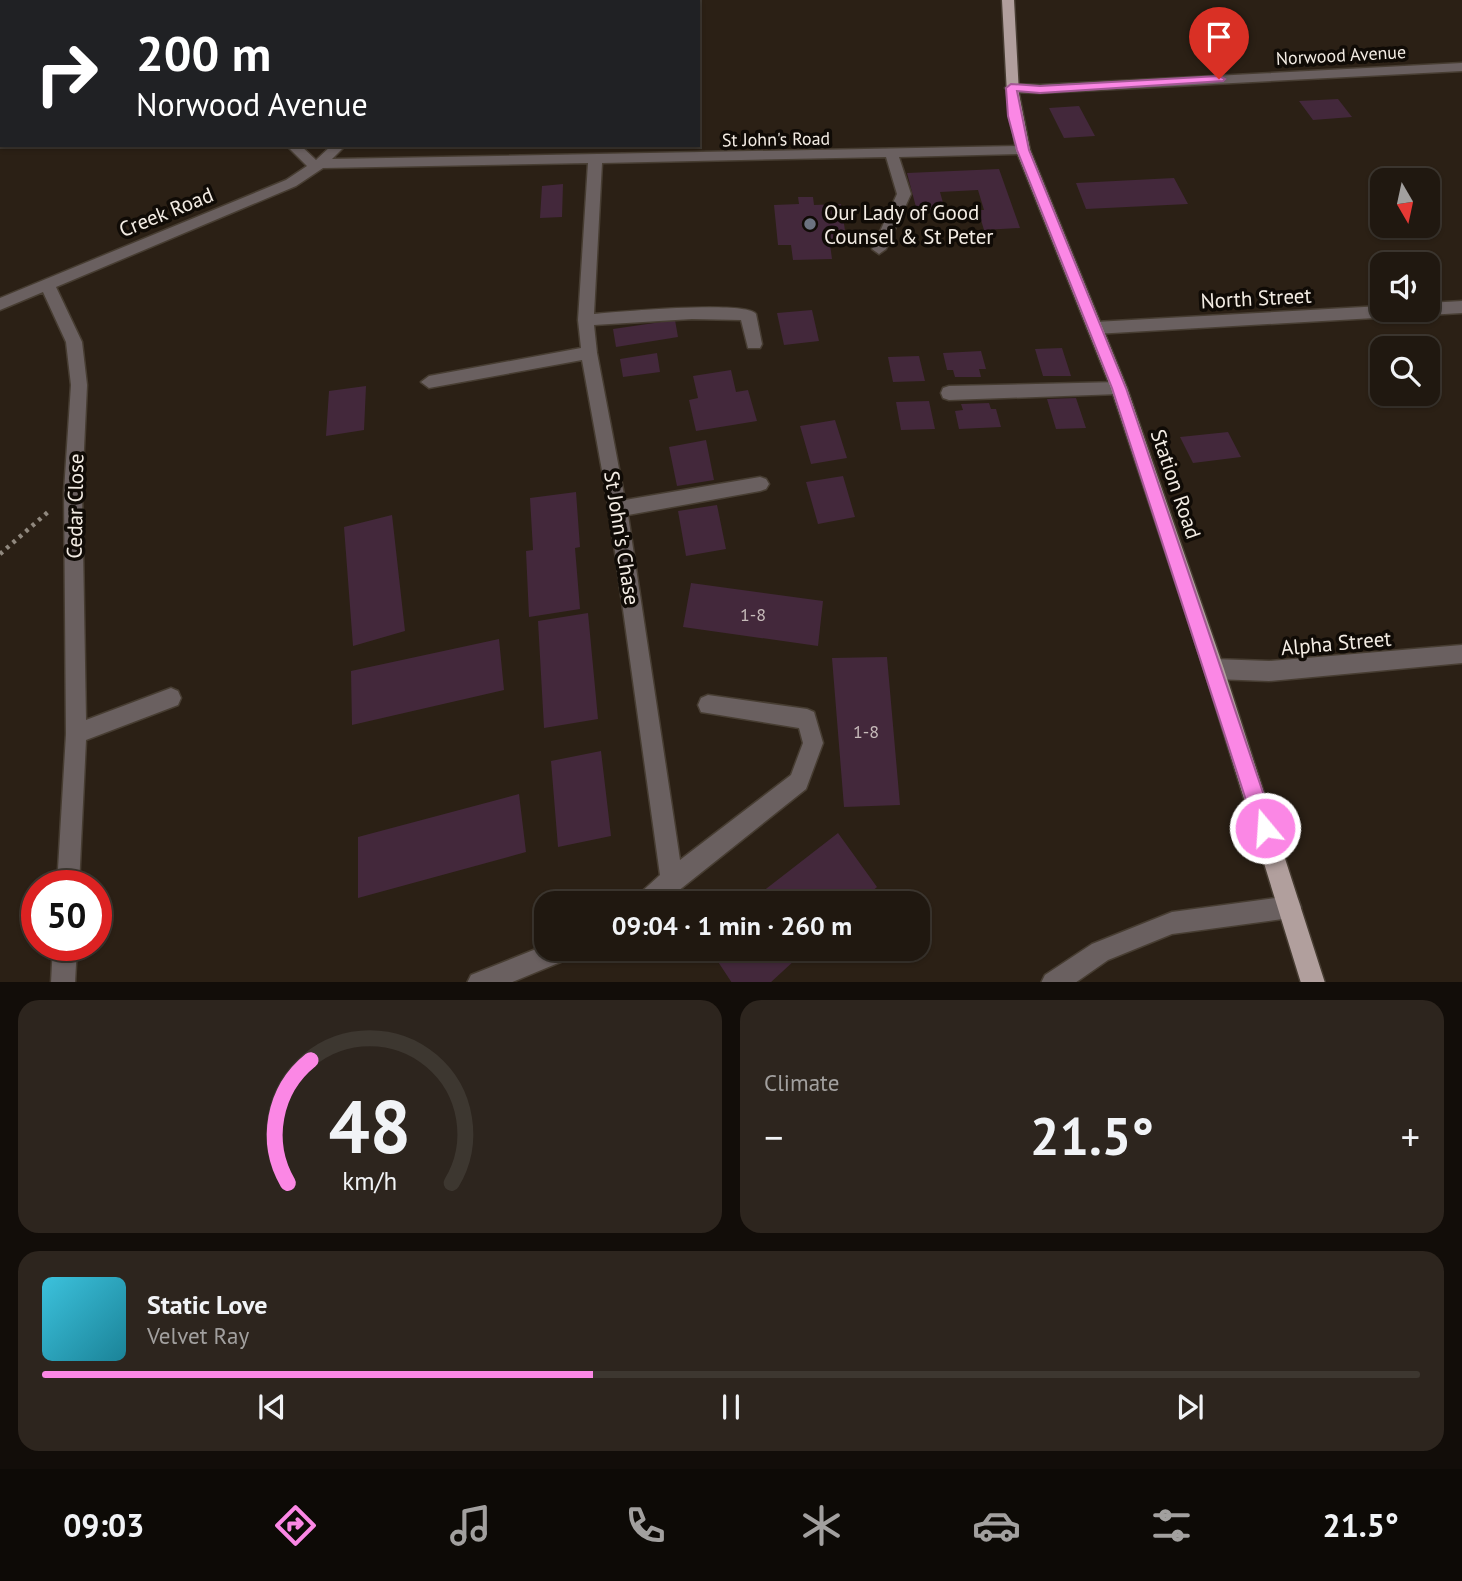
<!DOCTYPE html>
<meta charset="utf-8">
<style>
:root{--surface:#201810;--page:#2d251e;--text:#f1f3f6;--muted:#a2a09f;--line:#3d3730;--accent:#fb87e5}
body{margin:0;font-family:"PT Sans",sans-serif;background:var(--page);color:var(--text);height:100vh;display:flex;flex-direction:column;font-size:26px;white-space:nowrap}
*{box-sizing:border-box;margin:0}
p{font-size:23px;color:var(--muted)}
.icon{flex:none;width:38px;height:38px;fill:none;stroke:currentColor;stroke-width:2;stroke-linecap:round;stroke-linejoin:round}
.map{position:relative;height:982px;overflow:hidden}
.drawer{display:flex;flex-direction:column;gap:18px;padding:18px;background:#120d09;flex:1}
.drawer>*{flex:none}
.top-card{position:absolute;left:0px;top:0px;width:700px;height:147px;box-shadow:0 2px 5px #0004,0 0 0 2px var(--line);background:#202124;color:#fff;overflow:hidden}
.needle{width:46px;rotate:171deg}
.controls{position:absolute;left:1370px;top:168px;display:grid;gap:14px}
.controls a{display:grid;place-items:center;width:70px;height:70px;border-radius:14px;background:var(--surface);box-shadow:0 2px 5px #0004,0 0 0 2px var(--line);font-size:35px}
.speed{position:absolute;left:21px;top:870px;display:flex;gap:14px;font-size:35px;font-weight:700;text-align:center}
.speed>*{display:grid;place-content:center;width:91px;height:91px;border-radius:50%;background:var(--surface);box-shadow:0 2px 5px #0004,0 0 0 2px var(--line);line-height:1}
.speed .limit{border:10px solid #d22;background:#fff;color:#111}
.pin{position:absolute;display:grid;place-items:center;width:60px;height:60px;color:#fff;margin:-72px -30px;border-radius:50% 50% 50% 0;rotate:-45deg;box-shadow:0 0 7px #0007}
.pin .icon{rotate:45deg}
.me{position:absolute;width:77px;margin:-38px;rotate:342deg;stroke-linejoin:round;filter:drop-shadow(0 0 5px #0008)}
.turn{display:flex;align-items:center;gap:24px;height:147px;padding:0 21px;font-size:32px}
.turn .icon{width:91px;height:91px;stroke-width:2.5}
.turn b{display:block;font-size:49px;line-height:60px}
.big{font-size:52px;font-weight:600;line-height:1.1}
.drawer .widget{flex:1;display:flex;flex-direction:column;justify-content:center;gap:10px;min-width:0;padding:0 24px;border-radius:21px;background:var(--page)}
.drawer .dial{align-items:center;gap:0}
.dial svg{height:182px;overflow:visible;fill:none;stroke:var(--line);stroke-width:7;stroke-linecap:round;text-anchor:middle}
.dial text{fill:var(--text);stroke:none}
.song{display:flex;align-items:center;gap:21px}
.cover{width:84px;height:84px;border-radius:10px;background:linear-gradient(135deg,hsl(190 70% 55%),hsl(190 70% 35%))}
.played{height:7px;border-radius:4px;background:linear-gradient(90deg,var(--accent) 40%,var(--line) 40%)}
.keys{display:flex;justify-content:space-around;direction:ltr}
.heat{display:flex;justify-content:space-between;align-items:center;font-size:38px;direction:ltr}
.drawer .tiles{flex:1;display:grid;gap:18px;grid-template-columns:1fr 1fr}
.widget:last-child{grid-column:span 2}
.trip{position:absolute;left:534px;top:891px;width:396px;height:70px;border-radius:21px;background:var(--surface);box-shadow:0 2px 5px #0004,0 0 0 2px var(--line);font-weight:600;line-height:70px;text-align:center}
.tab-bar{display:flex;height:112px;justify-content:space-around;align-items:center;background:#0d0a06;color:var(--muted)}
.tab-bar .icon{width:49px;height:49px}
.tab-bar .active{color:var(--accent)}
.tab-bar b{font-size:32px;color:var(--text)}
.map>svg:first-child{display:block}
</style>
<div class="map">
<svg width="1462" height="983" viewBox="0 0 1462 983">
<rect width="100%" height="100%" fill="#2b2015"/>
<!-- building -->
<path fill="#43283b" d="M1338 99 1352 117 1313 120 1299 101Z
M1079 106 1095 136 1064 138 1049 108Z
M999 169 1020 228 984 230 978 210H984L978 190 940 192 945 210 917 211 907 173Z
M1174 178 1188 204 1086 209 1076 183Z
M563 184 562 217 540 218 542 186Z
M798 197H813L814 205 841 204 847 244H830L832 259 793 260 791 245H778L774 205 799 204Z
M812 310 819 341 784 345 777 313Z
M675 320 678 337 616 347 613 329Z
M1062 348 1071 376H1043L1035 349Z
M981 351 986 369H979L981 377H955L953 370H947L943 353Z
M657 353 660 372 623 377 620 359Z
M919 356 925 381 893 382 888 357Z
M731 370 736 392 748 390 757 421 696 431 689 400 698 398 693 376Z
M366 386 364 430 326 436 329 391Z
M1076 398 1086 428 1056 429 1047 399Z
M929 401 935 429 901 430 896 402Z
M989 403 991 409H996L1001 427 959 429 955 411 963 410 961 404Z
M835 420 847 458 811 464 800 426Z
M1228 432 1241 457 1193 463 1180 437Z
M706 440 714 480 677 486 669 447Z
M843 476 855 517 818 524 806 482Z
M576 492 580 547 575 548 580 609 529 617 526 551 533 550 530 498Z
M717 505 726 549 686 556 678 511Z
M392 515 405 631 353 646 344 527Z
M691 583 823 601 818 646 683 627Z
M588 613 598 719 544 728 538 621Z
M499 639 504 690 352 725 351 671Z
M887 657 900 805 844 807 832 658Z
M601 751 611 836 558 847 551 761Z
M519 794 526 852 358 898V837Z
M838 833 877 887 859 903H748Z
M709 948H808L770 983H732Z"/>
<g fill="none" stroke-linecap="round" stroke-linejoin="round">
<!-- minor casing -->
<g stroke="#473d32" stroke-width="3">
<path id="minor" d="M195 0H207L208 2H196Z
M454 0H466L453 2Z
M1462 63V71L1040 93 1011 92 1005 88 1011 84 1040 85Z
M286 145H300L316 160 332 145H346L332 159 1023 146 1030 150 1023 154 899 157 911 194 886 249 879 254 872 249 897 194 886 157 602 163 594 314C618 312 746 300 756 314L762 344 760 348H748L741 320 692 319 594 325 597 353 625 500 760 477 766 479 769 484 766 489 760 491 628 515 680 860 791 775 803 743 799 728 701 712 698 705 701 698 708 695 807 709 814 712 823 743 806 789 663 903H635L638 895 660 875 609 509 582 360 429 388 421 382 429 376 581 348 578 320 588 163 323 168 296 186 56 287 82 342 87 385 82 491 86 720 171 688 178 691 181 698 178 705 86 740 79 886H57L66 734 64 491 71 385 66 342 43 292 0 310V298L286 180 307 166Z
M1462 301V313L1095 334 1087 328 1095 322 1382 306V310H1428V303Z
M1119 382 1127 388 1119 394 949 400 943 398 941 393 943 388 949 386Z
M1462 645V663L1269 681 1214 679 1207 676 1204 669 1207 662 1214 659 1269 661Z
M1290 896 1298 899 1301 907 1298 915 1290 918 1172 934 1108 960 1075 983H1041L1045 975 1092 944 1172 912Z
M53 945H77L75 983H51Z
M546 945V948H578L575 956 510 983H467L471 975Z"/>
</g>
<!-- major casing -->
<g stroke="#473d32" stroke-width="3">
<path id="major" d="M1002 0H1014L1019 94 1030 150 1127 388 1224 669 1325 983H1301L1204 669 1111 388 1016 150 1007 94Z"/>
</g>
<!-- path -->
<path stroke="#90887e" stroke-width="4.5" stroke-dasharray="3.5 5" stroke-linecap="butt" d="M0 554 48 512"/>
<!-- minor -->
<use href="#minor" fill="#6a6060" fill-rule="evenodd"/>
<!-- major -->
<use href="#major" fill="#b19f9d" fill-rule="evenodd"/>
</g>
<!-- route -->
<path fill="#fb87e5" stroke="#a35895" stroke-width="2" d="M1219 76 1225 79 1223 81 1040 93 1017 91 1029 150 1126 388 1275 828 1272 835 1265 838 1258 835 1255 828 1112 388 1017 150 1008 116 1006 88 1011 84 1040 86Z"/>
<!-- markers -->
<circle fill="#6b7280" stroke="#100b06" stroke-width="2.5" cx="810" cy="224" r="7"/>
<g text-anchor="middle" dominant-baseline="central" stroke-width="7" stroke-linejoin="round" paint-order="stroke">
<!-- far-street labels -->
<g font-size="18" fill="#f3ece4" stroke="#100b06">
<text transform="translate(1341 55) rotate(-3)">Norwood Avenue</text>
<text transform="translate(776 139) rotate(-1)">St John's Road</text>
</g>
<!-- number labels -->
<g font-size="18" fill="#c7bbba">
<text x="753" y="614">1-8</text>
<text x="866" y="731">1-8</text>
</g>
<!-- street labels -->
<g font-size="21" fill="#f3ece4" stroke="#100b06">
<text transform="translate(166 212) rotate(-22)">Creek Road</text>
<text transform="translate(1256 298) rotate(-3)">North Street</text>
<text transform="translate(1176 484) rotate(71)">Station Road</text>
<text transform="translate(75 506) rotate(-89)">Cedar Close</text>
<text transform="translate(622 538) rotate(81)">St John's Chase</text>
<text transform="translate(1336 643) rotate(-5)">Alpha Street</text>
</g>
<!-- poi labels -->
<g font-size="21" fill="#f3ece4" stroke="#100b06" text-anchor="start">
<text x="824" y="212">Our Lady of Good<tspan x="824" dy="24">Counsel &amp; St Peter</tspan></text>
</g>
</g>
</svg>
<div class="controls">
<a><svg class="needle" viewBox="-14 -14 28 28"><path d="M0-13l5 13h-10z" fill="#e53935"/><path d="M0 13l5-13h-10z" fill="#a2a09f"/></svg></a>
<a><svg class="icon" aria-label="sound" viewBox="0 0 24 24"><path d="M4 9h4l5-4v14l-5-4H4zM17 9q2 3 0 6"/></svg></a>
<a><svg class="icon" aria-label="search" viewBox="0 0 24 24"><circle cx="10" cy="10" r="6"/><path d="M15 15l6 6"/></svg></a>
</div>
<div class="speed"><div class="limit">50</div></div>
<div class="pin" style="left:1219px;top:79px;background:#d93025"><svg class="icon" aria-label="arrive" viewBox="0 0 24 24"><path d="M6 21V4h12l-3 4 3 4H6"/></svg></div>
<svg class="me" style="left:1265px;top:828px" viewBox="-20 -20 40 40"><circle r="17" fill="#fb87e5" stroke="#fff" stroke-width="3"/><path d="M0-11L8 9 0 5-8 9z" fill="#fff"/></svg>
<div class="trip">09:04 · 1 min · 260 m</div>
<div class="top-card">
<div class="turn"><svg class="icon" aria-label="right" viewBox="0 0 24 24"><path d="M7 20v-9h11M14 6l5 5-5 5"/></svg><div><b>200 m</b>Norwood Avenue</div></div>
</div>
</div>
<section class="drawer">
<div class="tiles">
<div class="widget dial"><svg viewBox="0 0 100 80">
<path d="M14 69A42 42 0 1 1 86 69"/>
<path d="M14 69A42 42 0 0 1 24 15" stroke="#fb87e5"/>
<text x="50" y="56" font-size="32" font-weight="700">48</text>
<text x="50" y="72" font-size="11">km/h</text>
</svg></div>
<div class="widget"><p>Climate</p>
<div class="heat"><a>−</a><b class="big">21.5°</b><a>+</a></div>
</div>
<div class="widget">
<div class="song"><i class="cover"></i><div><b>Static Love</b><p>Velvet Ray</p></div></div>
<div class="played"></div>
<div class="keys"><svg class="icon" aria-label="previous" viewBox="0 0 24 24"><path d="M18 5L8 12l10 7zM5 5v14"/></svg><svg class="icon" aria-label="pause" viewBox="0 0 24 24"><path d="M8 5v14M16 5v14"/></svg><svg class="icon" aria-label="next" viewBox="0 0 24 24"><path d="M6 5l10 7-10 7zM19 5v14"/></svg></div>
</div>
</div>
</section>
<nav class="tab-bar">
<b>09:03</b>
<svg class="icon active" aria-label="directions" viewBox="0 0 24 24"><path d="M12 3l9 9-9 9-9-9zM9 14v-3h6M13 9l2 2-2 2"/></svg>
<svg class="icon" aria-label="music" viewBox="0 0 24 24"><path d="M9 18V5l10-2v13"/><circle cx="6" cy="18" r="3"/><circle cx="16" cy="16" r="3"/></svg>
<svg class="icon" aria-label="phone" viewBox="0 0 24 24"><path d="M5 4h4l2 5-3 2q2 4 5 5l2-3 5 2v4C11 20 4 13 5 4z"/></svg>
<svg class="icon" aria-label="climate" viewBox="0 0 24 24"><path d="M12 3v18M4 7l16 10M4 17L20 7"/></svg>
<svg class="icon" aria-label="car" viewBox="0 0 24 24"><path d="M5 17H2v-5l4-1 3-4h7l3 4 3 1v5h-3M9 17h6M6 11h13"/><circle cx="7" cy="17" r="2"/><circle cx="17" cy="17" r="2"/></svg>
<svg class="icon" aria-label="filters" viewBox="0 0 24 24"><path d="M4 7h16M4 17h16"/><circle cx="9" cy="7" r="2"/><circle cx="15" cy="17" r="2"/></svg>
<b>21.5°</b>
</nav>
